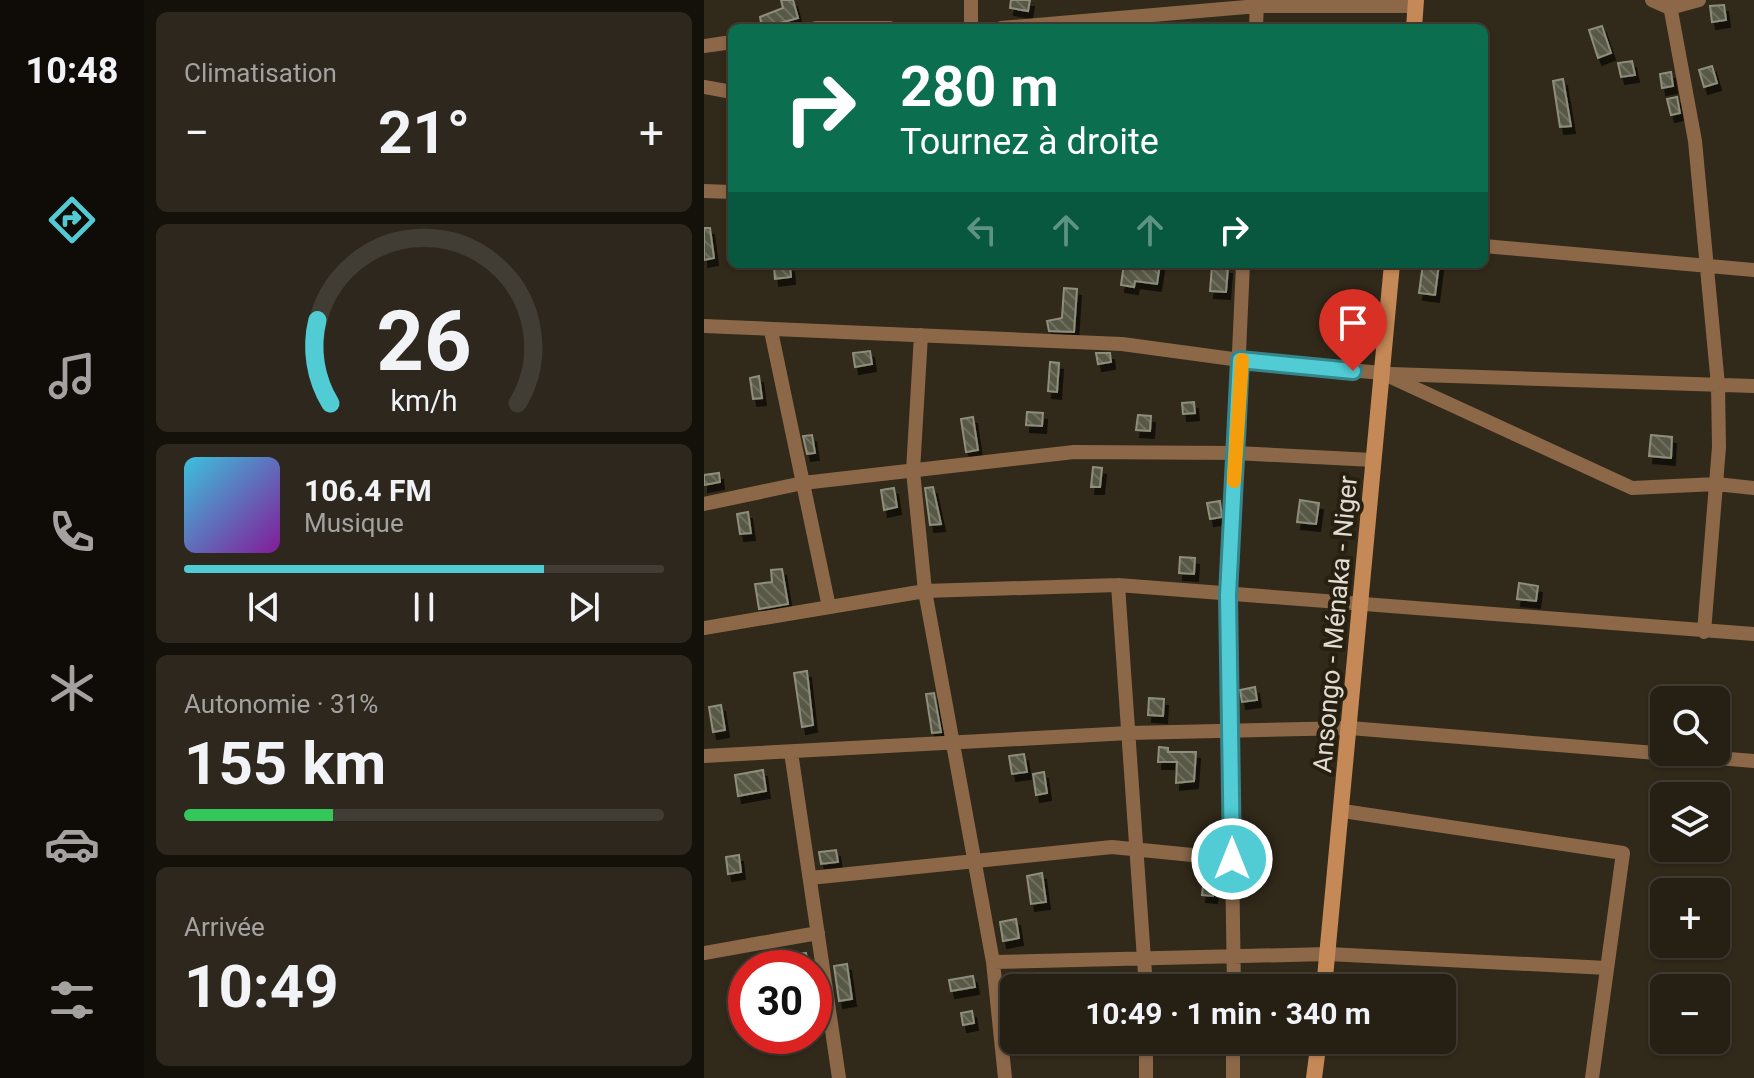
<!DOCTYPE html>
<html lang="fr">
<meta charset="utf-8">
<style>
:root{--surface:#251f14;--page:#2d271d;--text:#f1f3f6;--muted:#a3a2a0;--line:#423d34;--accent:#51ccd5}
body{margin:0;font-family:Roboto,sans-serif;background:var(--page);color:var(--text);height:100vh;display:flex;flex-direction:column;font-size:30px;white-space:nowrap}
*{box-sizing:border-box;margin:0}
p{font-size:26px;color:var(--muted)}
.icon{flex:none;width:44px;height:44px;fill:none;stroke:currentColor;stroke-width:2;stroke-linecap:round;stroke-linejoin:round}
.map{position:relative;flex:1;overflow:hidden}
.sheet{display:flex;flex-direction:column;gap:12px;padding:12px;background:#14110b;width:560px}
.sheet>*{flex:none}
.hud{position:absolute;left:24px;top:24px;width:760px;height:244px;border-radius:12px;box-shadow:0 2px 6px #0004,0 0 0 2px var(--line);background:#0b6e4f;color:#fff;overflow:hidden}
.tools{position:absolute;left:946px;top:686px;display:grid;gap:16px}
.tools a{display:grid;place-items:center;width:80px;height:80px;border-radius:12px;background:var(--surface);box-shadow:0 2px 6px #0004,0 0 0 2px var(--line);font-size:40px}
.speed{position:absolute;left:24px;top:950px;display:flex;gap:16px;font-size:40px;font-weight:700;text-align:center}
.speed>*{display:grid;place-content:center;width:104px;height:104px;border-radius:50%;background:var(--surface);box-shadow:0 2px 6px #0004,0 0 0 2px var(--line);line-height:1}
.speed .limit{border:12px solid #d22;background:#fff;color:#111}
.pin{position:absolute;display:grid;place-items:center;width:68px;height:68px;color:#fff;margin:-82px -34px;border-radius:50% 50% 50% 0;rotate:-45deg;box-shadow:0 0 8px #0007}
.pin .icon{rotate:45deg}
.me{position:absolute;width:88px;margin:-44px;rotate:0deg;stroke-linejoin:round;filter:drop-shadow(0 0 6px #0008)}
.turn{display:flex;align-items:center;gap:28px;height:168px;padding:0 40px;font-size:36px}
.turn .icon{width:104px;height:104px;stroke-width:2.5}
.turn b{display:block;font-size:56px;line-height:68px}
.lanes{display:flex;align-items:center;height:76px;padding:0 40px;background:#0003;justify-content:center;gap:40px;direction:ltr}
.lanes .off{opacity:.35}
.big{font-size:60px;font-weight:700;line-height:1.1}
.sheet .tile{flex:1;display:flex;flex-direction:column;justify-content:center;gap:12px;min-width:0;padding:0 28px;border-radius:12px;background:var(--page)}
.sheet .dial{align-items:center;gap:0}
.dial svg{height:208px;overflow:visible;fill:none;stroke:var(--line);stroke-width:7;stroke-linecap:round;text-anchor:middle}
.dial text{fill:var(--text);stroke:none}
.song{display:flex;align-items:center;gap:24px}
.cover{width:96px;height:96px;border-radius:12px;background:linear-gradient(135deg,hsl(190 70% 55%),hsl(290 70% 35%))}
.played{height:8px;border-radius:4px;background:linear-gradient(90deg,var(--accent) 75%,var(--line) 75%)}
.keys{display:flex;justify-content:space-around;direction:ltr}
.heat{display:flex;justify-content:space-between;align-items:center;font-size:44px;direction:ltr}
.charge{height:12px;border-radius:6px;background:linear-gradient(90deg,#34c759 31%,var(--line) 0)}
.trip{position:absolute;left:296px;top:974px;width:456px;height:80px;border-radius:12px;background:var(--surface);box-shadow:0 2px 6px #0004,0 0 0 2px var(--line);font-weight:700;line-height:80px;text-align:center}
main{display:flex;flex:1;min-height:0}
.menu{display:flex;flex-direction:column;width:144px;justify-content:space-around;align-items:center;background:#0f0c08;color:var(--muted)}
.menu .icon{width:56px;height:56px}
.menu .on{color:var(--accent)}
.menu b{font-size:36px;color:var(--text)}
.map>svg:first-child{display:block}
</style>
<main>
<nav class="menu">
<b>10:48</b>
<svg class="icon on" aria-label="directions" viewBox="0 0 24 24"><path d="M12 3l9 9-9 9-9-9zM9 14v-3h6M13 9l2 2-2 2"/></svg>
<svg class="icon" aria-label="music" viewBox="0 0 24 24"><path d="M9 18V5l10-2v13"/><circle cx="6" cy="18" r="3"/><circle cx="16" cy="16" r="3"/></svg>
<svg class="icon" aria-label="phone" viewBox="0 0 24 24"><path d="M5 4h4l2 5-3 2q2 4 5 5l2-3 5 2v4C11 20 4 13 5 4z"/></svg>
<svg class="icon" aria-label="climate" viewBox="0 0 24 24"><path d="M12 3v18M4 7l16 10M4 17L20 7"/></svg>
<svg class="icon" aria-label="car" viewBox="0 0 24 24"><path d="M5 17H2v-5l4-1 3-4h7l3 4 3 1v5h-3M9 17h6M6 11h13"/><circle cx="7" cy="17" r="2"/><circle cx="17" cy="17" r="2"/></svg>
<svg class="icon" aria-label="filters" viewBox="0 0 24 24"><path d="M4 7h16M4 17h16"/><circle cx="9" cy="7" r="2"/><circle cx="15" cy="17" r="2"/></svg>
</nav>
<section class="sheet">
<div class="tile"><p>Climatisation</p>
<div class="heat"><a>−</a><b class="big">21°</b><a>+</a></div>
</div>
<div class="tile dial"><svg viewBox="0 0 100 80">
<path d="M14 69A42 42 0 1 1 86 69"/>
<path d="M14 69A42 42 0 0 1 9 37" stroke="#51ccd5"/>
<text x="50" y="56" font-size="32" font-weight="700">26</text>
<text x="50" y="72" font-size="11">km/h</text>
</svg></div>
<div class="tile">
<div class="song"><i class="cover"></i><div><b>106.4 FM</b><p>Musique</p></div></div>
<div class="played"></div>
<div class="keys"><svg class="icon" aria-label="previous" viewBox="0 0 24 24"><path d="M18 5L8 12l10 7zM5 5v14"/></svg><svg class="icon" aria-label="pause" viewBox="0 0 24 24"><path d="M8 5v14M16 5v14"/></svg><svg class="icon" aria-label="next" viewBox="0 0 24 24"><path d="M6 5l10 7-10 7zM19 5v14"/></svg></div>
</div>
<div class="tile"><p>Autonomie · 31%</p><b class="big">155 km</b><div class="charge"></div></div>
<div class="tile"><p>Arrivée</p><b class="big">10:49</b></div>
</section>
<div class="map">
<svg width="1050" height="1078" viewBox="0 0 1050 1078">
<defs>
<pattern id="building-back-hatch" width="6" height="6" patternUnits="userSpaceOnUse" patternTransform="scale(2)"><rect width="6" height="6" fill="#585846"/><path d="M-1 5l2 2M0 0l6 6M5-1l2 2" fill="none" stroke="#706f60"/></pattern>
<filter id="shadow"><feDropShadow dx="4" dy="7" stdDeviation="0" flood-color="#0009"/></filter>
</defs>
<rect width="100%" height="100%" fill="#31291a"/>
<!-- building -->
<path fill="url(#building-back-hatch)" stroke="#8e8e7b" stroke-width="2" filter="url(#shadow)" d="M77 0H89L94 18 58 28 56 17 79 8Z
M307 0H326L324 11 306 8Z
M1020 5 1022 20 1008 22 1006 6Z
M898 26 907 53 894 58 885 30Z
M928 61 931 75 917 77 914 63Z
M1008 66 1013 83 1000 87 995 70Z
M967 72 969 86 958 88 956 74Z
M859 79 867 126 856 127 849 81Z
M973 97 976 113 967 115 963 99Z
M0 228H6L10 258 0 260Z
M420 264H456L453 284 431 281 430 287 417 285Z
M719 264H735L731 295 715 293Z
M86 265 87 277 71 279 70 267Z
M508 266 524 267 522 292 506 291Z
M360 288 373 289 370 332 345 331 343 321 358 318Z
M166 351 168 364 151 367 149 353Z
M392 353H406L407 362 394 364Z
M346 362 355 363 353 392 344 391Z
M55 376 58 398 49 399 46 378Z
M490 402 491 413 479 414 478 403Z
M323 412 339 413 338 426 322 425Z
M434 415 447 416 446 431 432 430Z
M269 417 274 450 262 452 257 419Z
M108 435 111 453 103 454 99 436Z
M947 435 968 437 967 458 945 456Z
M389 467 398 468 396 487H387Z
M15 473 16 482 0 485V475Z
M229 487 237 524 226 525 221 488Z
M190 488 193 507 180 510 177 490Z
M596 500 615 503 612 524 593 522Z
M516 501 518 517 506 519 503 503Z
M44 512 47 533 36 534 33 514Z
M476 557 491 558 490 574 475 573Z
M78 569 84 604 55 609 51 584 68 582 67 570Z
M815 583 834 586 832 601 813 599Z
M103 671 109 725 98 727 90 673Z
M551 687 553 700 538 702 536 690Z
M230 693 237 732 228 733 222 694Z
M445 698 460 699 459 716 444 715Z
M17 705 21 730 9 732 5 707Z
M455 747 464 748V752H492L490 781 472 783 473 762H454Z
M320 754 323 772 308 774 305 756Z
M59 770 62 791 34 796 31 775Z
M340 772 343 793 332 795 329 774Z
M132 850 134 862 117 864 115 852Z
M35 855 37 872 24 874 22 857Z
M338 873 342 902 327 904 323 876Z
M500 876 511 877 509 896 498 895Z
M312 919 315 938 299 941 296 922Z
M102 953 104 965 84 968 82 956Z
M143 964 148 999 135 1001 130 966Z
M269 976 271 987 247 991 245 980Z
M268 1011 270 1023 259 1025 257 1013Z"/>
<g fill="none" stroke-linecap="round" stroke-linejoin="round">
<!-- minor -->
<path stroke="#8c6849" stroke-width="14" d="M267 0V28
M948 0 966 8 995 0
M965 0 991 141 1014 385 1015 447 1000 632
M112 28H186
M297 28 554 6H712
M552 28 553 0
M0 46 28 42
M0 87 28 92
M0 191 28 192
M780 246 1050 270
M0 326 418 344 536 360 678 373 928 488 1012 484 1050 488
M67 331 125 607
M217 335 209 471 221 591 289 962 301 1078
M687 374 1050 386
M0 504 99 483 370 452 531 453 669 460
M414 585 442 988
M0 628 221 591 414 585 1050 634
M87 752 135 1078
M0 756 425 733 646 728 1050 761
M639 811 919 853 888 1078
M106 878 408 847 528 859
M0 953 114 933
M289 962 624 954 903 968
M530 988 524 595 539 264
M442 1040V1078
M529 1078V1040"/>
<!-- secondary -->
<path stroke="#c48956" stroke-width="16" d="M710 28 712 0
M620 988 688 264
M610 1078 615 1040"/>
</g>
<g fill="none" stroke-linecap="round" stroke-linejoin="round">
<!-- route casing -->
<g stroke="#35858a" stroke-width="20">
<path id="route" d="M528 859 524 595 536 360 649 371"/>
</g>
<!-- route -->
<use href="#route" stroke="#51ccd5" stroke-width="14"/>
<!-- slow -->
<path stroke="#f59e0b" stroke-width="14" d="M530 481 538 360"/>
</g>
<g text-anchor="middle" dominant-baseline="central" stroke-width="8" stroke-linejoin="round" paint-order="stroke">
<!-- street labels -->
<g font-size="26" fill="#e1dcd2" stroke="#272011">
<text transform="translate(631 624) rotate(-85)">Ansongo - Ménaka - Niger</text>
</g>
</g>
</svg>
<div class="tools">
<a><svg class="icon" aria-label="search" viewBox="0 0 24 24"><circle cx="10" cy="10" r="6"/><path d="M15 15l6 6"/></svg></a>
<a><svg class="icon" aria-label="layers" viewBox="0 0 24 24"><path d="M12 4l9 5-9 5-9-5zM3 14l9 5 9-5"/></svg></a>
<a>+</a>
<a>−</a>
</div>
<div class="speed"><div class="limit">30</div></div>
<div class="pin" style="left:649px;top:371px;background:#d93025"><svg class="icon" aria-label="arrive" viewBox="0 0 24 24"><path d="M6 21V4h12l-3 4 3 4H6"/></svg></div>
<svg class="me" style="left:528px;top:859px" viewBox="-20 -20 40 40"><circle r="17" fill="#51ccd5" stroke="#fff" stroke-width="3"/><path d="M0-11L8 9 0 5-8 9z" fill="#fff"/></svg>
<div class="trip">10:49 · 1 min · 340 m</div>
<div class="hud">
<div class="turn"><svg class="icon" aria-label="right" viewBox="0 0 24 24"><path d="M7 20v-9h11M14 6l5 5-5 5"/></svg><div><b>280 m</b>Tournez à droite</div></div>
<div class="lanes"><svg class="icon off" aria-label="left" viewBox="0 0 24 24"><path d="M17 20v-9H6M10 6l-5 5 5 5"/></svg><svg class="icon off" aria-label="ahead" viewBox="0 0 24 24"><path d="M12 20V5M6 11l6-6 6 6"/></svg><svg class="icon off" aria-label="ahead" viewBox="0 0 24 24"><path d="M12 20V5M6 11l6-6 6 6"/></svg><svg class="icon" aria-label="right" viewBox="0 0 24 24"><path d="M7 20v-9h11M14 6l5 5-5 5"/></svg></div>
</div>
</div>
</main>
